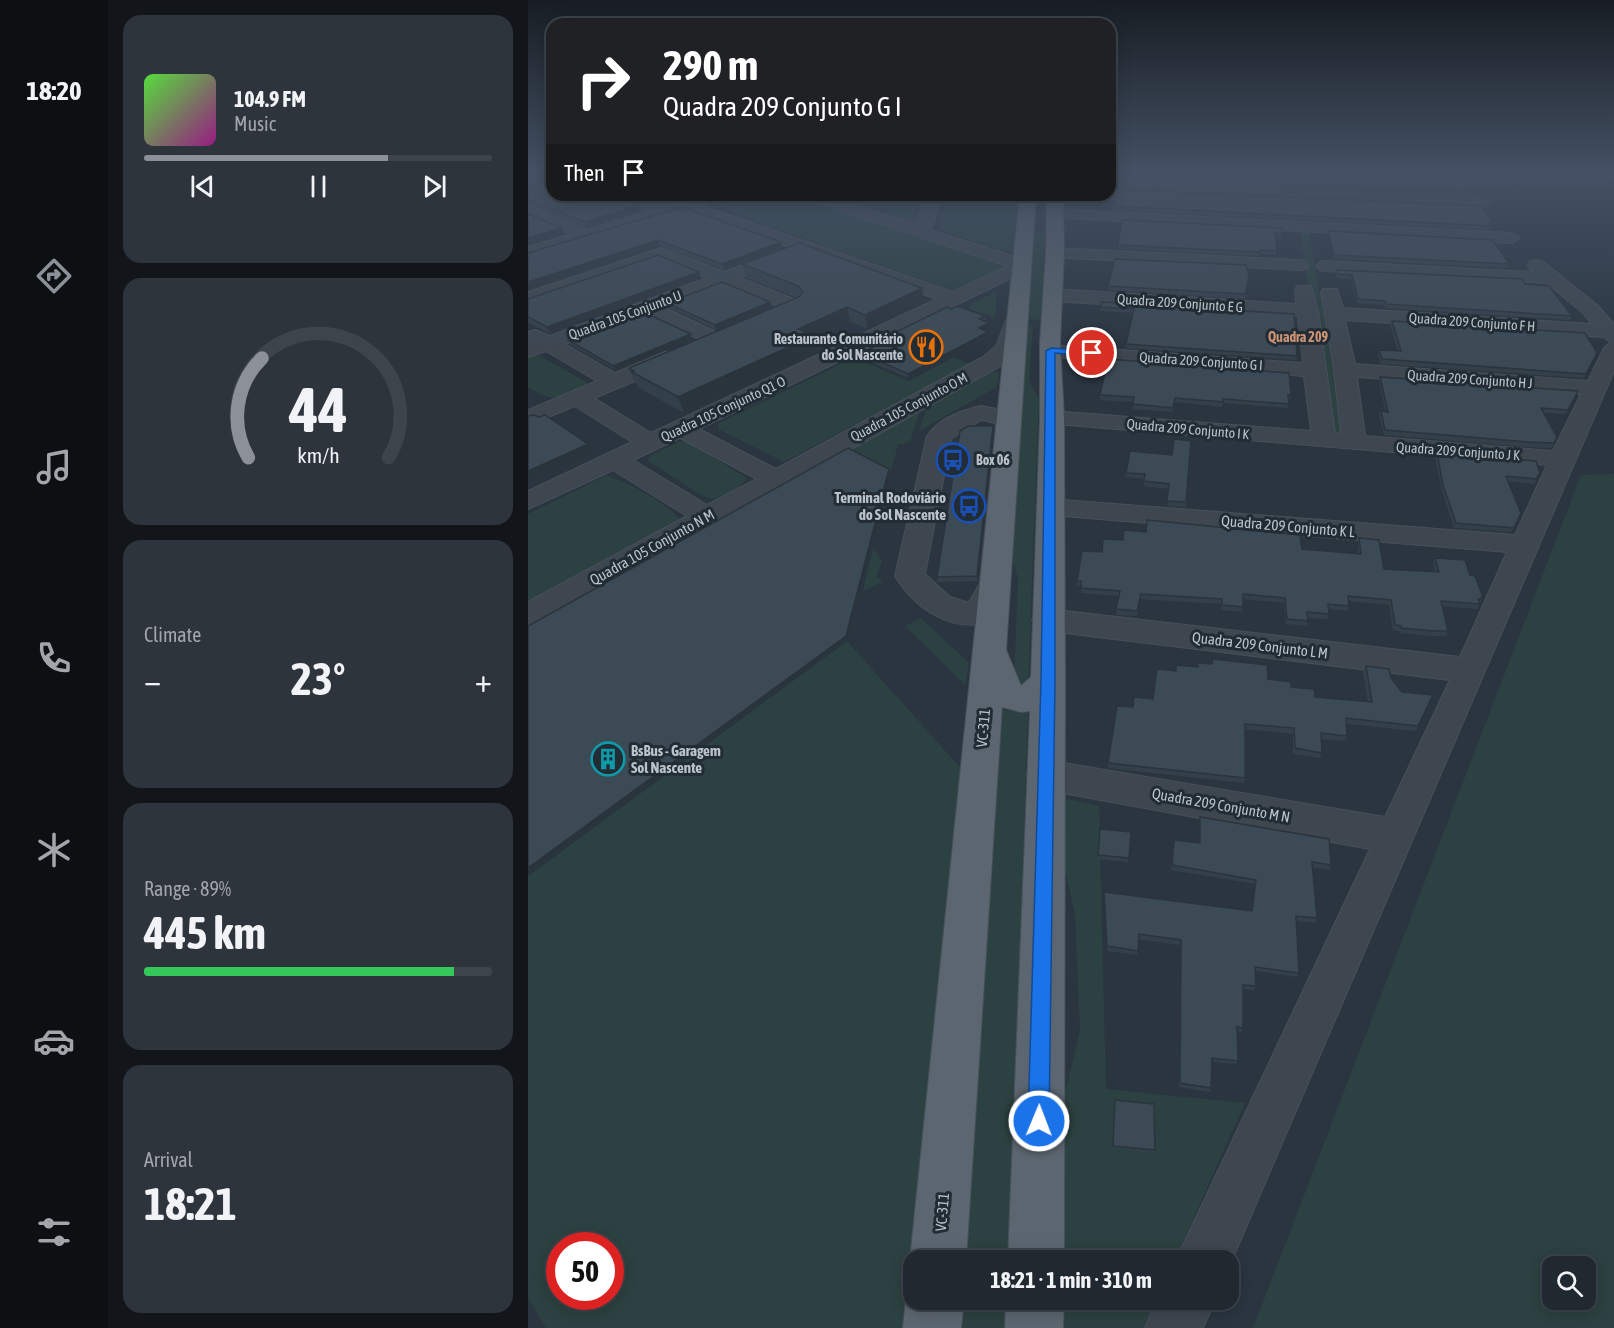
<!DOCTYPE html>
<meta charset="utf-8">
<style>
:root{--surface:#202830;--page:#2d343c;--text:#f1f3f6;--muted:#a2a6ab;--line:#3d444c;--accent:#8c9099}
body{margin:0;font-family:"Asap Condensed",sans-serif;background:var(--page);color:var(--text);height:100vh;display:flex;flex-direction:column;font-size:22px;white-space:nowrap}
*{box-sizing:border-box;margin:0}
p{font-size:20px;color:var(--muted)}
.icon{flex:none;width:33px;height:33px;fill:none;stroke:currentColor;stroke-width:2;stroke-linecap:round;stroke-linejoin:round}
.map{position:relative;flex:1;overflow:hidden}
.sheet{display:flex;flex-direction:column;gap:15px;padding:15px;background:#12161a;width:420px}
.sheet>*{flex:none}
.banner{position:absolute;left:18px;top:18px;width:570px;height:183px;border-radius:18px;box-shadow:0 3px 15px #0003,0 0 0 2px var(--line);background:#202124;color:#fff;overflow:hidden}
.controls{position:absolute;left:1014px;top:1256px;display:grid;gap:12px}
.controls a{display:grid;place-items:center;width:54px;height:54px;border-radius:12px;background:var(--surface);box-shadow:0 3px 15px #0003,0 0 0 2px var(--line);font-size:30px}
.speed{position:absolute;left:18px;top:1232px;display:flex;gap:12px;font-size:30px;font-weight:700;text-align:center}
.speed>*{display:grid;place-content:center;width:78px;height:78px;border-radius:50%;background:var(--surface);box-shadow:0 3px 15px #0003,0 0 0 2px var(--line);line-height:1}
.speed .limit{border:9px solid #d22;background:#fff;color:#111}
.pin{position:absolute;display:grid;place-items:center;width:51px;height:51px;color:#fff;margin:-26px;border:3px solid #fff;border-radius:50%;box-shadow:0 2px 6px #0007}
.me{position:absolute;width:66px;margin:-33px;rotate:1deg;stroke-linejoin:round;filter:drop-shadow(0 0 4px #0008)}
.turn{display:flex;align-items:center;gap:21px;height:126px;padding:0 18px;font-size:27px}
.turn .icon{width:78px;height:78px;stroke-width:2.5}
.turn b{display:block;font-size:42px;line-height:51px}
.then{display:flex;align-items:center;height:57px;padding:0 18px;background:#0003;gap:12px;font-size:22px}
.big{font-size:45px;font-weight:700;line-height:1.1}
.sheet .tile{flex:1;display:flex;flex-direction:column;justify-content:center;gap:9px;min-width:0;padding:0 21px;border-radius:18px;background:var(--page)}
.sheet .dial{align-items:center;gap:0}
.dial svg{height:156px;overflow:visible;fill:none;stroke:var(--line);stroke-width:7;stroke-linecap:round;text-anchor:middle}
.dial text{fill:var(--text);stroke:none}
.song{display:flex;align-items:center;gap:18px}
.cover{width:72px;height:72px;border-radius:9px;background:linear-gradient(135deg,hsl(110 70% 55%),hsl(310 70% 35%))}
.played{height:6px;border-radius:3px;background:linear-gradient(90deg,var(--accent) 70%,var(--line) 70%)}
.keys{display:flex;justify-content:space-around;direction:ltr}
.heat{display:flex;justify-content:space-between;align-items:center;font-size:33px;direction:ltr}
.charge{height:9px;border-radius:4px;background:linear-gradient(90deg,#34c759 89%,var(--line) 0)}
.trip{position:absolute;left:375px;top:1250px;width:336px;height:60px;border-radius:18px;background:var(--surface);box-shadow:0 3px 15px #0003,0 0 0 2px var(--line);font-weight:700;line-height:60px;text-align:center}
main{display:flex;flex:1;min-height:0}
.tabs{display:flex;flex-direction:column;width:108px;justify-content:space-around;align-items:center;background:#0d1013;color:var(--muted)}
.tabs .icon{width:42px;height:42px}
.tabs .current{color:var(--accent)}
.tabs b{font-size:27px;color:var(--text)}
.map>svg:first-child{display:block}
</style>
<main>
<nav class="tabs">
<b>18:20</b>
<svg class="icon current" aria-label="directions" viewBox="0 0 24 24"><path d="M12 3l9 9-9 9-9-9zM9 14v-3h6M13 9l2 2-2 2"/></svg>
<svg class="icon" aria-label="music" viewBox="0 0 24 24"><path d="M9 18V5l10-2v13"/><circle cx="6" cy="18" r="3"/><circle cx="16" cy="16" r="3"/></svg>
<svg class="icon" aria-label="phone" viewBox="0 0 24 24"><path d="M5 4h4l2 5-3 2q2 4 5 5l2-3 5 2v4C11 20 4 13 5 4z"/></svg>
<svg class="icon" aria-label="climate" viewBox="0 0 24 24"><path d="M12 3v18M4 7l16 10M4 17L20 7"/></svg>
<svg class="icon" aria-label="car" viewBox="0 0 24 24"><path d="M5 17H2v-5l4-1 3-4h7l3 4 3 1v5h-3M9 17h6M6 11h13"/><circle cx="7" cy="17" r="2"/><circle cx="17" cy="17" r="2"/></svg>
<svg class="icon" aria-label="filters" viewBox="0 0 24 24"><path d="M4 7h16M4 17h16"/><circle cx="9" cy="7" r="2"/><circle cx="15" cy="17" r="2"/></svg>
</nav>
<section class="sheet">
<div class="tile">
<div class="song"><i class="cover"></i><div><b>104.9 FM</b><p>Music</p></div></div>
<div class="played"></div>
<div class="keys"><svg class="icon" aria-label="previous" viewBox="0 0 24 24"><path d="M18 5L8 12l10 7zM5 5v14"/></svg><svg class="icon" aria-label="pause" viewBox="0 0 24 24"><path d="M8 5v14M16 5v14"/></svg><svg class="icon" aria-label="next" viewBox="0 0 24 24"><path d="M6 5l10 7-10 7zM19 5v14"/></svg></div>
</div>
<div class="tile dial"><svg viewBox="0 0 100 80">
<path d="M14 69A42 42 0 1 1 86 69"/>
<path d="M14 69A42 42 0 0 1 21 18" stroke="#8c9099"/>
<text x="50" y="56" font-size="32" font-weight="700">44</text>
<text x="50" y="72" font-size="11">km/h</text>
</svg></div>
<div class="tile"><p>Climate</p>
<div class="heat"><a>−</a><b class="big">23°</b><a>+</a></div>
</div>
<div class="tile"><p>Range · 89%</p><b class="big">445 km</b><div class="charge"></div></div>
<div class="tile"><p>Arrival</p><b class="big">18:21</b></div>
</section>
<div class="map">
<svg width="1086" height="1328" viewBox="0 0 1086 1328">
<rect width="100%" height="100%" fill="#2a3540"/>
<!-- green -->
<path fill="#2c4141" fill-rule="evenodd" d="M204 195H266L481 267 433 291 423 290 230 222 181 202Z
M368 195H392L385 214 392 216 389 223 359 215Z
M420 195H494L489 250 483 252 474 251 411 229Z
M536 195H566L567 211 563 214 531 211Z
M776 230 781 231 815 432 811 435 802 431 772 231Z
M504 231 517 232 514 320 499 319Z
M469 292 467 318 439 308 444 305 442 304Z
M501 325 505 326 501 381 511 399 500 686 495 690 486 684 490 578 481 551 497 327Z
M6 356H12L60 383C40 403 21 401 0 387V358Z
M426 357 441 364 256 462 190 429 191 423 323 359 335 364 339 363 381 381Z
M461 372H471L469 387 391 431 399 407Z
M392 411 382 442 370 445 362 474 318 451Z
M152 441 160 442 219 478C214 487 194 499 183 499 180 498 177 496 173 495L120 461 122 456Z
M1086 474V1328H725L1053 475ZM1024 1266H1058V1299H1024Z
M77 476C95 478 141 504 151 519L0 601V514Z
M345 548 354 561 349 576 355 582 335 591Z
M393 618 441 663 437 685 377 626Z
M319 641 437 773 386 1260 385 1328H18L0 1298V876ZM32 1245H82V1296H32Z
M475 710 500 712 482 1260H438Z
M540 799 571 806 578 1089 717 1103 647 1260H529L527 1136 552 1030 547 914 529 836V805Z
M436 1299H481L480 1328H434Z
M530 1299H630L617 1328H530Z"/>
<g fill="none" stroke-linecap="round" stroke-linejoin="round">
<!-- minor casing -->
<g stroke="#475059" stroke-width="2">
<path id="minor" d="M819 170H927L1086 177V185L826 174Z
M582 182 954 198 962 203 954 208 582 190Z
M85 195H107L136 206 174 195 181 196 184 199 181 202 172 205 425 292 480 266 276 198 273 195H296L388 225 398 195H414L403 230 500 261 503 265 500 270 171 429 248 469 455 357 468 346 483 308H497L500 312 488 348 471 367 11 623 0 626V602L159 516 85 470 0 509V491L104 442 47 406 0 425V410L69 381 18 351 0 357V344L3 343 0 340V332L7 330 22 336 179 278 132 259 0 304V292L133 248 196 272 251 251H263L266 255 263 259 212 278 273 302 276 306 273 310H259L195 284 135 307 194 335 197 339 194 343 187 345 180 343 117 314 37 344 87 373 137 352 145 351 153 352 156 357 153 362 66 398 123 433 409 299 156 210 0 258V247L43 234 0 216V205L59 230 120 211 88 198ZM152 438 229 479 179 505 105 460Z
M527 209 984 233 992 238 984 243 521 217 519 214 521 211Z
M527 248 772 260 778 261 781 265 778 269 772 270 521 257 518 253 521 249Z
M1008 260 1014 261 1069 305 1086 324V371L700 1269V1260H648L842 849 518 790 505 786 499 775 505 764 518 760 857 817 922 680 520 631 509 628 504 620 509 612 520 609 932 657 979 552 522 515 512 513 508 507 512 501 522 499 987 535 1019 465 516 423 512 418 516 413 524 411 783 431 776 376 523 357 516 355 512 351 516 347 523 345 775 363 770 316 524 301 517 299 515 295 517 291 524 289 768 304 767 290 769 286H783L790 311 807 433 813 434 806 370 793 293 795 289H809L815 308 1064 324 1055 313 1019 283 797 271 791 270 788 266 791 262 797 261 1005 272 999 265 1002 261ZM817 320 1075 337 1083 342 1076 348 1060 381 827 364ZM829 377 1053 394 1025 451 837 436Z
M453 406 480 411 493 423 489 428C474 432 468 420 453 420L423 439 397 574 422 597 441 603 456 576 467 573 478 576 482 583 461 622C422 633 387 608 367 576L399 436C411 419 434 410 453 406Z
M629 1299H688L675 1328H617Z"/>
</g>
<!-- major casing -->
<g stroke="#475059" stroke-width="2">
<path id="major" d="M492 195H508L478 650 493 686 503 677 512 418V343L518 253 519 195H535L536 253 532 343 536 418 537 681 536 1260H480L502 711 493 712 474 707 438 1260H386V1268L382 1260Z
M386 1282V1299H436L433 1328H375L378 1299Z
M478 1299H536L535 1328H477Z"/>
</g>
<!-- minor -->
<use href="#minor" fill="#3e4750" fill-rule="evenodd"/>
<!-- major -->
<use href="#major" fill="#5c6670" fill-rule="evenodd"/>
</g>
<!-- wall -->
<path fill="#344049" d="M0 170 113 211 59 228 0 203Z
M582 170 827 172 1086 183V193L942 187 944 191 943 195 582 180Z
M978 170H1086V175Z
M583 189 965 223 962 230 585 210Z
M113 195H166L136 204Z
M154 207 253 242 254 247 196 270 132 246 0 290Z
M594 220 754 234 753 238 747 237 749 251 748 255 731 254V256L590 249Z
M800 231 981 264 979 268 806 259 800 235Z
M214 264 396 302 339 329 322 321 286 338 289 351 156 413 110 387 109 384 107 383 101 368 269 298 218 278Z
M809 270 997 284 1044 316 1042 320 857 308 856 305 829 303 823 279 809 278 808 274Z
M171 272 173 278 22 334 0 322V299Z
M721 277 717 299 580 290V286Z
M242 302 243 306 188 330 141 307 139 303Z
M572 307 766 314 769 356 768 360 598 348 605 313 572 311Z
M423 309 457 316V321L462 327 456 330 460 332V336L380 378 334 358 333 353 362 339V335Z
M864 321 1068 355 1056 378 852 364 850 355 851 350 870 351 862 325Z
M163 334 164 339 87 370 42 344 40 340Z
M852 377 1050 391 1038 414 1016 413 1029 437 1024 448 999 447 856 435 851 416 853 411H857L851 381Z
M572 395H763L762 400H760V408L695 403 694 407 647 402 645 412 605 409V402L572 400Z
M465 430 450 581 409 582V577Z
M663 441 658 507 639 506 641 489 616 486 617 479 598 477V473L644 455Z
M909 453 1010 478 1006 484 980 481 986 528 983 532 926 528 914 490 907 458Z
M831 538 856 569 907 572 905 563 907 558 942 575 955 597 949 609 914 606 920 631 918 636H903L871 633V631L865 630 861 605 821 601V606L820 611 800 609 801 614 799 619 780 618V621L779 626 758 624 756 603 715 599 714 612 693 610V604L612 599 609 616 588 615 591 596 553 593V586H549V581L574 552 774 549 830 554V543Z
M685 659 763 687 787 697 840 702 835 672 838 666 863 678 874 692 905 695 888 731 819 724V736L817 741 793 739 794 753 792 758 765 754V734L717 729V778L716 783 580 768V763L605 707 625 699 647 671 670 667V663L684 664Z
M672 817 803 865 801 870 784 867 789 918 787 923 768 921 771 973 769 977 728 971V986L726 990 715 989V1028L714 1032 709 1031 710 1061 708 1064 684 1062 683 1088 682 1092 651 1087 652 945 610 939 609 955 579 951 576 897V892L723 911 727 884 643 870 646 840 671 843V822Z
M572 829 603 832 600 862 569 859Z
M587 1100 627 1150 626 1153 584 1148Z"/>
<!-- shaded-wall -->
<path fill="#2a343c" d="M145 195H166L136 204 134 198Z
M111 205 113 211 59 228 57 222Z
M34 228 36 234 0 245V238Z
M130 240 132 246 0 290V282Z
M253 242 254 247 196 270 194 264Z
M171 272 173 278 22 334 19 327Z
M394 288 396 302 339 329 337 315Z
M242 302 243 306 188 330 187 325Z
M319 307 322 321 286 338 289 351 156 413 150 397 270 329Z
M461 323 462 327 451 333V328Z
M460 332V336L380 378V374Z
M163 334 164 339 87 370 85 366Z
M465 426V430L450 581 449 576Z
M60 444 64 453 0 482V471Z
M361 469 362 474 319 641 0 876V868Z"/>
<!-- building -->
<path fill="#3c4a55" stroke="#2a343c" stroke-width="1.5" d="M0 170H24V195H86L111 205 57 222 0 199Z
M582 170H823L827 172 1086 183V190L939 183 944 191 582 176Z
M583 189 954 206 965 223H961L963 226 586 206Z
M126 195H145L134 198Z
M154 207 253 242 194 264 130 240 0 282V253Z
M0 214 34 228 0 238Z
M594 220 754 228V234L747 233 749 251 731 250 732 252 590 245Z
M800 231 965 240 981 264 806 255Z
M272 243 394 288 337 315 319 307 270 329 285 336 150 397 104 372 106 371 101 368 271 297 275 292 270 286 214 264Z
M130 255 171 272 19 327 0 317V299Z
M587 259 718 265 721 277 717 294 580 286Z
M809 270 994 279 997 284 1021 286 1044 316 858 304 857 301 830 299 824 275 810 274Z
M194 282 242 302 187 325 139 303Z
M574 302 766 314 769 356 598 344 606 309 572 307Z
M429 306 457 316 451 319 461 323 451 328 460 332 380 374 333 353 367 337 362 335 419 307 423 309Z
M115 312 163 334 85 366 40 340Z
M864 321 1057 333 1068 351V355L1058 374 854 359 851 350 873 351Z
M580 359 761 373 763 395H760L761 404 695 399V402L647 398 645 408 605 404 606 397 572 395Z
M852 377 1050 391 1040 410 1013 408 1029 437 1026 443 1001 442 857 430 853 411 860 412Z
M6 415 11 417 17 415 60 444 0 471V416Z
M440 426H465L449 576 409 577 432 431Z
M646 439 663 441 658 502 639 501 641 484 616 481 617 474 598 473 602 451 644 455Z
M320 448 361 469 318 636 0 868V626Z
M909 453 1008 461 1012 473 1008 479 978 476 993 513 986 528 928 523 915 485Z
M619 520 772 535 774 549 833 554 831 538 851 540 856 569 911 572 907 558 937 560 942 575 947 576 955 597H953L954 599H950L952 604 913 601 920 631H905L873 628V626L867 625 863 600 820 596 821 606 800 604 801 614 779 612 780 621 759 619 757 598 715 594V607L694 605V599L613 594 609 611 588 609 592 591 553 588V581H549L554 551 574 552 575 539 595 540 596 530 618 532Z
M685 659 739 665 740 679 763 682V687L786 689 787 697 844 702 838 666 861 669 863 678 874 692 905 695 890 726 818 718 819 736 793 733 794 753 767 748 766 728 717 724V778L580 763 589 706 605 707 606 697 625 699 629 669 648 671V665L670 667V663L684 664Z
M672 817 801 839 803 865 784 862 789 918 768 916 771 973 727 967 728 986 715 985V1028L709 1027 710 1061 684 1058 683 1088 652 1083 653 940 611 934 610 951 579 946 576 892 724 911 728 880 644 865 646 840 672 843Z
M572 829 603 832 601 858 570 855Z
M587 1100 626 1104 627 1150 585 1146Z"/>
<!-- sky -->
<linearGradient id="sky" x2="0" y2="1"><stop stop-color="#171d23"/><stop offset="0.48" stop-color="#445164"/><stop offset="1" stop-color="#445164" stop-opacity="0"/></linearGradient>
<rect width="1086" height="356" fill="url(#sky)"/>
<!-- route -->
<path fill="#1a73e8" stroke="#114b97" stroke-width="1.5" d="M523 348 564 351 569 353 564 356 527 353V681L521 1121 518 1129 511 1132 503 1129 500 1121 513 681 518 351Z"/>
<!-- icons -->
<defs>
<g id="restaurant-ring" transform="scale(1.725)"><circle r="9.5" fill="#222c35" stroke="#e8710a" stroke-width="1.5"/><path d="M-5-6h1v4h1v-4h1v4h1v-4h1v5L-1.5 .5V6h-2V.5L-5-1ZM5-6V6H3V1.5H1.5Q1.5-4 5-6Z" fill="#e8710a"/></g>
<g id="bus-ring" transform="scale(1.725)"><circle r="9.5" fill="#222c35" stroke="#1a4fb4" stroke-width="1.5"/><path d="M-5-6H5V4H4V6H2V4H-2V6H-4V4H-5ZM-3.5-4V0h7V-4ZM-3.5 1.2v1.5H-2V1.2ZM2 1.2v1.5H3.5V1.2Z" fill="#1a4fb4"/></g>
<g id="building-ring" transform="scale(1.725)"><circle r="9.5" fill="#222c35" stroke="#0f9aa8" stroke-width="1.5"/><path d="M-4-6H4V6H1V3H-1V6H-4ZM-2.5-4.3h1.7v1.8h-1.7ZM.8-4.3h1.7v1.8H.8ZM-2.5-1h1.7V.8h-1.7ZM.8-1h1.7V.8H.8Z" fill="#0f9aa8"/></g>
</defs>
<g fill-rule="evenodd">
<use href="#restaurant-ring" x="398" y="347"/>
<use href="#bus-ring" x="425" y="460"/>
<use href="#bus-ring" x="441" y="506"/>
<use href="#building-ring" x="80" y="759"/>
</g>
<g text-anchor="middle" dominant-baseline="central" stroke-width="6" stroke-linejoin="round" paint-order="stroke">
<!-- far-street labels -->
<g font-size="14" fill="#bac2ca" stroke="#222c35">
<text transform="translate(652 303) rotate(4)">Quadra 209 Conjunto E G</text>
<text transform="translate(97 315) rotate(-20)">Quadra 105 Conjunto U</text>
<text transform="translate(944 322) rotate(4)">Quadra 209 Conjunto F H</text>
<text transform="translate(673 361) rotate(4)">Quadra 209 Conjunto G I</text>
<text transform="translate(942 379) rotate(4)">Quadra 209 Conjunto H J</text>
<text transform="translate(381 407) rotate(-28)">Quadra 105 Conjunto O M</text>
<text transform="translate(195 409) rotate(-25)">Quadra 105 Conjunto Q1 O</text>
<text transform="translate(660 429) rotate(5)">Quadra 209 Conjunto I K</text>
<text transform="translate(930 451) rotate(4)">Quadra 209 Conjunto J K</text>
</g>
<!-- far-neighbourhood labels -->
<g font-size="14" font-weight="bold" fill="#cc9274" stroke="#222c35">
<text x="770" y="337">Quadra 209</text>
</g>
<!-- far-poi labels -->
<g font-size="14" font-weight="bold" fill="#bac2ca" stroke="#222c35" text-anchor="end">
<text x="375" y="339">Restaurante Comunitário<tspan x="375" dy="16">do Sol Nascente</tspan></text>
<text x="448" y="460" text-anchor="start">Box 06</text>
</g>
<!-- poi labels -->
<g font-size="15" font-weight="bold" fill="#bac2ca" stroke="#222c35" text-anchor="end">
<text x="418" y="497">Terminal Rodoviário<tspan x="418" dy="17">do Sol Nascente</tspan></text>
<text x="103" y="750" text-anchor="start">BsBus - Garagem<tspan x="103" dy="17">Sol Nascente</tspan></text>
</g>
<!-- street labels -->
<g font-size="15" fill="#bac2ca" stroke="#222c35">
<text transform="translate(760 526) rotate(5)">Quadra 209 Conjunto K L</text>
<text transform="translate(124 547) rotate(-29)">Quadra 105 Conjunto N M</text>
<text transform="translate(732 645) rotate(7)">Quadra 209 Conjunto L M</text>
<text transform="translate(455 728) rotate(-85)">VC-311</text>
<text transform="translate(693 805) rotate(10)">Quadra 209 Conjunto M N</text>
<text transform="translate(414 1212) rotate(-85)">VC-311</text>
</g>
</g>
</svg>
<div class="controls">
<a><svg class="icon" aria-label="search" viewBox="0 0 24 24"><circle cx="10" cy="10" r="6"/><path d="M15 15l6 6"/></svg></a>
</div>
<div class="speed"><div class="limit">50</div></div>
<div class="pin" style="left:564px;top:353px;background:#d93025"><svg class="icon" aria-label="arrive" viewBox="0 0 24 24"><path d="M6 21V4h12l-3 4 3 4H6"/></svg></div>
<svg class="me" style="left:511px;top:1121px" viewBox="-20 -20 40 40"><circle r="17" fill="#1a73e8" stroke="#fff" stroke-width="3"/><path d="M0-11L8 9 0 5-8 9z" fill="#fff"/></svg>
<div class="trip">18:21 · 1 min · 310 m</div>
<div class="banner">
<div class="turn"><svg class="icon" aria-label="right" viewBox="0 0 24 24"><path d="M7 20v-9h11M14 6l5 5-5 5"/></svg><div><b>290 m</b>Quadra 209 Conjunto G I</div></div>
<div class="then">Then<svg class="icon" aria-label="arrive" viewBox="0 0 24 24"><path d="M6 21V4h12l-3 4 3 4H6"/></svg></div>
</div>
</div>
</main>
